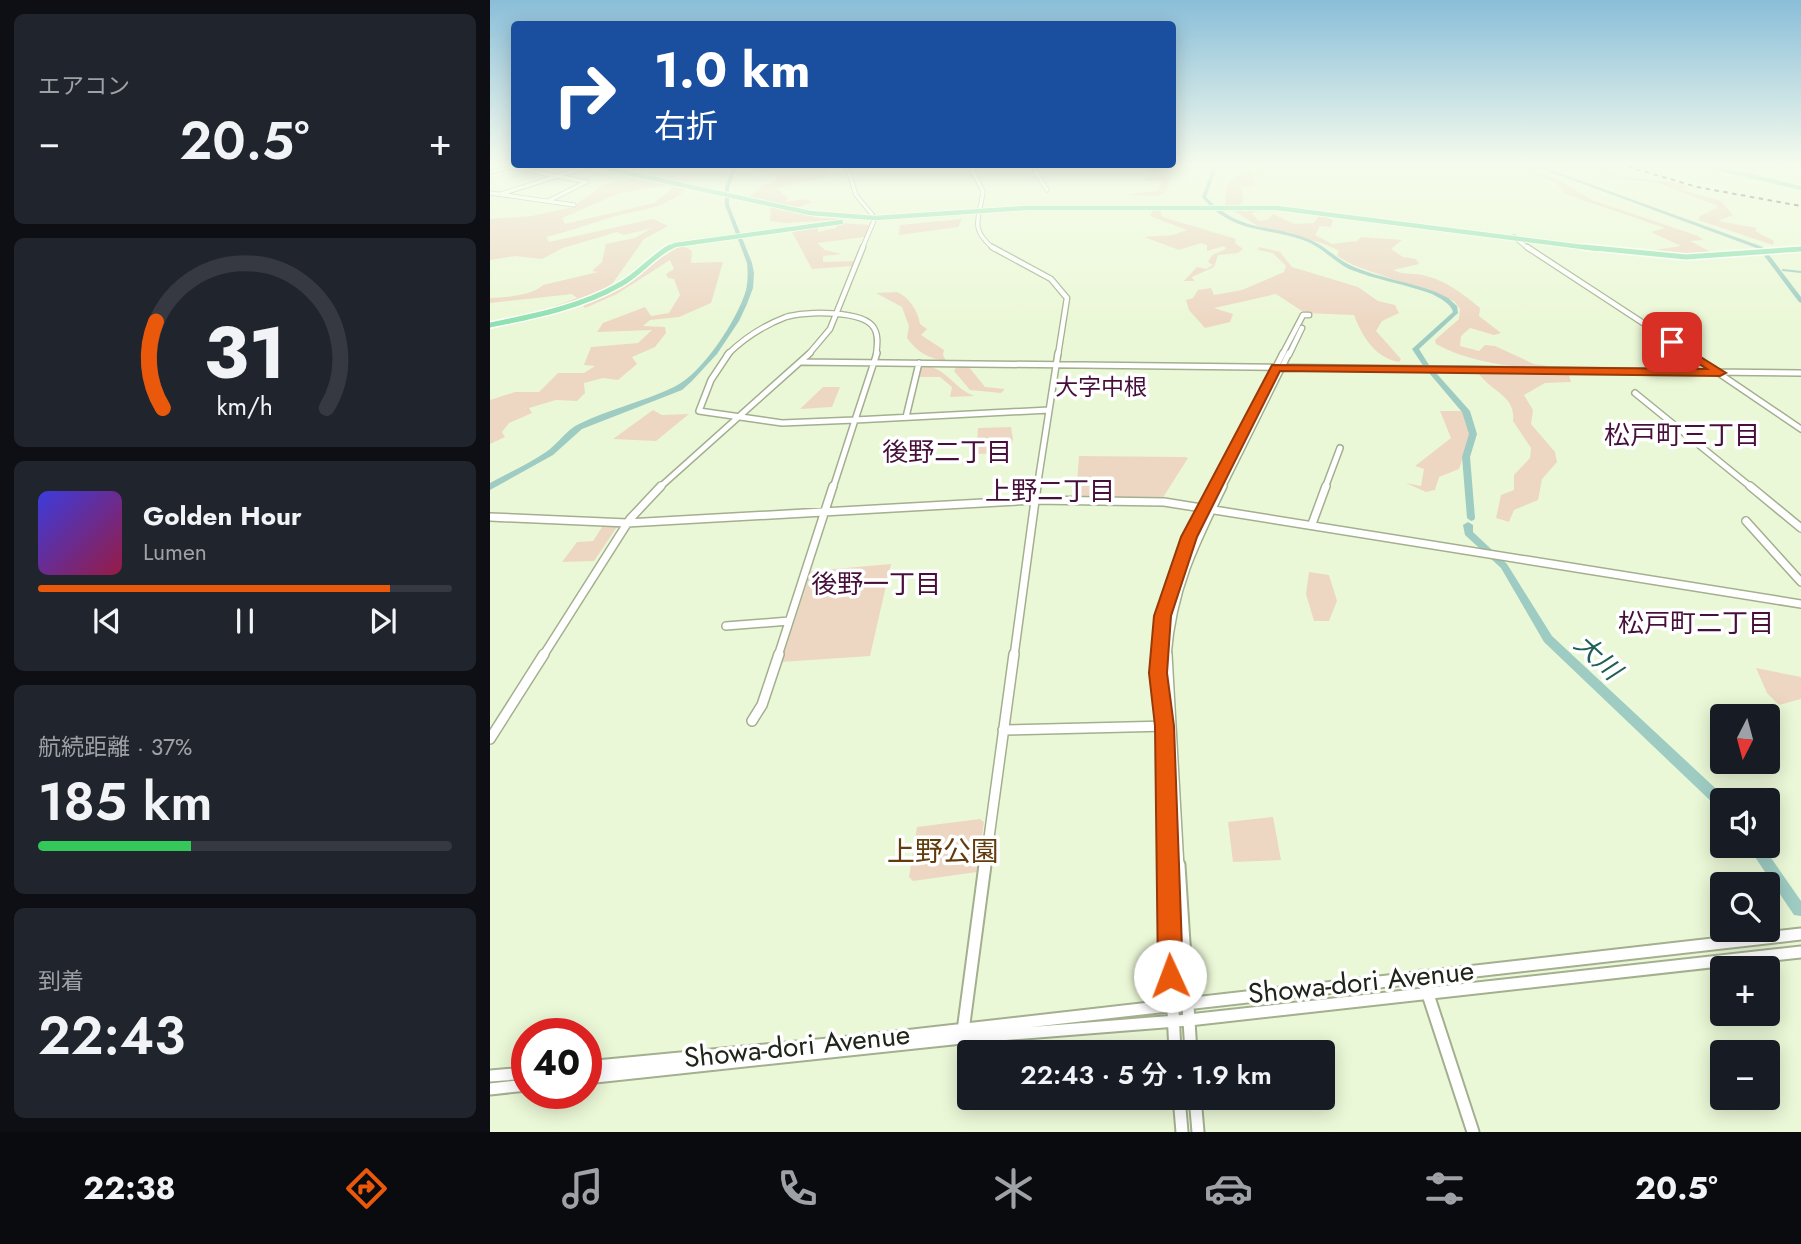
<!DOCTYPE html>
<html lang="ja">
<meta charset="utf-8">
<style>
:root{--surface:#171b24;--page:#20242c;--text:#f1f3f6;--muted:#9ea1a6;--line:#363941;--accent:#ea580c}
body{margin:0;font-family:Jost,"Noto Sans JP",sans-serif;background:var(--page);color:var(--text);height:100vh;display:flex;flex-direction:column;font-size:26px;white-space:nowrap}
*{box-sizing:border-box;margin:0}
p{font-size:23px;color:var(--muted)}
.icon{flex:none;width:38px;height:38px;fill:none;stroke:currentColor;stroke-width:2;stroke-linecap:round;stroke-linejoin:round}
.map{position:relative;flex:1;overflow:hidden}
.side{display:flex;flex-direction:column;gap:14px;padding:14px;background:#0d0f14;width:490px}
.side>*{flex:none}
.hud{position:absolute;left:21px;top:21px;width:665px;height:147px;border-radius:7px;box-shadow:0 4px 18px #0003;background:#1a4fa0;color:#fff;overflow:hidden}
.needle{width:46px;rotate:186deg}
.controls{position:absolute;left:1220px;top:704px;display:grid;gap:14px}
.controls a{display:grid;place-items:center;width:70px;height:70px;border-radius:7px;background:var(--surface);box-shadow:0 4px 18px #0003;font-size:35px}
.speed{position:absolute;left:21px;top:1018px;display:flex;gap:14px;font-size:35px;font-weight:700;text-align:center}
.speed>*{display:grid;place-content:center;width:91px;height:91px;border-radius:50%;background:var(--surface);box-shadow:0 4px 18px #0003;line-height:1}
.speed .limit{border:10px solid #d22;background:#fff;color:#111}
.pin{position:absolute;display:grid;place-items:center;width:60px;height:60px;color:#fff;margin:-30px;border-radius:14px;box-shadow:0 4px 10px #0006}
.me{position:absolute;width:77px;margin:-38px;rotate:358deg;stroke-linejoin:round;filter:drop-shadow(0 0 5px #0008)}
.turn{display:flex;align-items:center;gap:24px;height:147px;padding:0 28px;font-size:32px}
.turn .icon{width:91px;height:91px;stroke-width:2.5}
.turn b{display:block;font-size:49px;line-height:60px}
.big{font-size:52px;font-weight:600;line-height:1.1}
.side .tile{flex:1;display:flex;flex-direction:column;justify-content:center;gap:10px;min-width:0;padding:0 24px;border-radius:10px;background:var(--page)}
.side .dial{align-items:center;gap:0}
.dial svg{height:182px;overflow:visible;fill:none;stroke:var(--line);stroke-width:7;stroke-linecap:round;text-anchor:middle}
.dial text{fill:var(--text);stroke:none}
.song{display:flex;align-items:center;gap:21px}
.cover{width:84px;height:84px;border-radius:10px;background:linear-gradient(135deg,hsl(240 70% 55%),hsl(340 70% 35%))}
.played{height:7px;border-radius:4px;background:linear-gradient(90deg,var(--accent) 85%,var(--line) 85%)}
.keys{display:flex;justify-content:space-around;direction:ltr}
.heat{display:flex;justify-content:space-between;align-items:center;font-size:38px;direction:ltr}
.charge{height:10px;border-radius:5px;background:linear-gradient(90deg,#34c759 37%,var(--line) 0)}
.trip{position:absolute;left:467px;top:1040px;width:378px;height:70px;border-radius:7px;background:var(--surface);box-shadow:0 4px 18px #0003;font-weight:600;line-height:70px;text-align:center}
.tab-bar{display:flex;height:112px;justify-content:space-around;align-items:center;background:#090b0e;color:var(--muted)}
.tab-bar .icon{width:49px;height:49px}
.tab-bar .active{color:var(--accent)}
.tab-bar b{font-size:32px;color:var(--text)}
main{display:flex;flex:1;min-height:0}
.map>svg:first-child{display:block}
</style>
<main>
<section class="side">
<div class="tile"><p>エアコン</p>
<div class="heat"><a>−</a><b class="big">20.5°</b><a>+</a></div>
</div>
<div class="tile dial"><svg viewBox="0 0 100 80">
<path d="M14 69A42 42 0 1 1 86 69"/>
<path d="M14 69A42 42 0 0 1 11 31" stroke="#ea580c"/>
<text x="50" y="56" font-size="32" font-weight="700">31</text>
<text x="50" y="72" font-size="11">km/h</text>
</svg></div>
<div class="tile">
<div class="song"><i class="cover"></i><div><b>Golden Hour</b><p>Lumen</p></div></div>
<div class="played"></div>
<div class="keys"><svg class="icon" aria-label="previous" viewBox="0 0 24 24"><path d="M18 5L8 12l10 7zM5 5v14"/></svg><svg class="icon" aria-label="pause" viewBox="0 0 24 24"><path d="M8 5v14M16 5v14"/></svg><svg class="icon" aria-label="next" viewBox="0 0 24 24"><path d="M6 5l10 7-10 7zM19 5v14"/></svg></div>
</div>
<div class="tile"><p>航続距離 · 37%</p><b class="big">185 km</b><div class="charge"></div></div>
<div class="tile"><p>到着</p><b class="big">22:43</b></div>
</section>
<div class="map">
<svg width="1311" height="1132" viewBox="0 0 1311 1132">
<rect width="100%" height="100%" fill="#ebf8d7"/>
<!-- green -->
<path fill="#edd7c3" d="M258 164 312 165V170H324L314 168V165H336L339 176 286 188 298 198 295 202 316 199 322 202 304 209 258 198 272 186 287 180 284 176 260 168Z
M687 164 678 183V190L669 196 637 195 668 190 672 180 653 181 660 175 655 170 672 165Z
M774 164H781L785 170 764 173 765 186 751 187 753 201 750 205 760 207 723 206 735 205 737 185 752 171Z
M992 164 1032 168 1067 179 1102 200 1208 236 1213 240 1200 241 1225 254 1145 253 1191 246 1161 232 1175 228 1075 194 1067 183 1038 172Z
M1092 164H1107C1120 181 1169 178 1191 184L1198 188 1192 190 1195 191 1231 201 1243 215 1228 221 1267 228 1265 231 1284 241 1283 245 1208 220 1210 216 1227 208 1226 205 1167 183 1123 178Z
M142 178 180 185 130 193 72 218 75 224 164 203 183 187 195 190C172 211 147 209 119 218 98 224 77 232 56 237L59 242 163 219 178 226 154 239 120 287 98 300 63 311V307L87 298 82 294 0 303V298C16 297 42 296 53 285L108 272 102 271 112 262 116 244 145 238 162 228 134 235 127 232 73 248 52 259 25 256 0 260V219L42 216 83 207 111 186Z
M281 207 329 218 359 219 295 223 280 221Z
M745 208 754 211 778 209 761 213 769 221 778 220 783 214 804 224 824 223 830 214 843 220 841 227 830 226 825 235 842 244 867 241 871 237 912 240 901 249 913 257 926 259 929 264 903 270C916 276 924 272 936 276 955 280 976 296 990 308L989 316 1011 333 1004 335 980 328 971 336 970 346 989 351 995 345 1005 346 1044 364 1072 368C1030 368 984 365 946 344L945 340 969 319 970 309 964 301 863 265 847 256 849 251C825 236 795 238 770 227 760 222 752 215 742 210Z
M663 209H670L672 217 746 239 745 243 753 249 748 253 728 255 724 267 702 277 704 281H694L707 267 716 269 723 265 718 262 722 255 736 249 734 246 717 251V245L711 243 689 250 654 237 683 235 697 230 660 216Z
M472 219 468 227 409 235 410 225Z
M350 223 379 225 375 237 327 243 335 250 351 254 333 256V262L365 261 362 266 322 269 302 232 328 225V232L346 228V225L340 224Z
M192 245 202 251 201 263 233 262 221 303 189 317 160 320 153 326 175 327 176 333 165 347 142 357 147 364 128 380 113 378 94 383 95 393 87 401 66 400 39 408 42 413 19 423 12 432 15 437 0 444V400L25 392H49L68 373H94L105 366 94 365 101 347 148 343 162 330 107 332 113 323 155 307 161 316 179 313 190 295 184 279 178 278 176 274 184 269 180 260 127 294 95 308 92 305Z
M769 247 790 252 802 267 868 287 888 301 905 305 909 313 892 321 886 331 911 359 909 362C885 358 872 336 864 315L815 313 786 294 724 308 743 314 740 322 715 328 699 310 696 300 703 298 708 290 721 288 724 295 752 290 794 272 796 266 783 253 768 250Z
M407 292C419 297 428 311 430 324L437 329 431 335 454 350 453 355 456 361C439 359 427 352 417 338L419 326 412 307 386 293Z
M431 366C456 365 463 389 485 396L460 397 462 387 450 377H428Z
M467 366H478L495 387 515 389 511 393 480 390 464 371Z
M989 374 1079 375 1081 382 1055 383 1034 395 1043 410 1041 424 1065 452 1067 462 1052 479 1048 500 1024 510 1019 522 1006 518 1011 495 1024 490V475L1040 458 1041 448 1023 421C1026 396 1002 392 989 374Z
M333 387H350L342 407 310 409Z
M163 410 172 415 199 414 166 441 123 439Z
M950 411H973L981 433 969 469 949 477 945 490 936 492 916 483 931 486 934 469 925 466 961 438Z
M521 427 523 439 519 453 486 454 488 428Z
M589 456 695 457 698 458 672 499 586 498Z
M114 524H129L104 561 72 562 87 542 103 541Z
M401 564 380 656 291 662 321 571Z
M819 572 839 575 847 601 839 621H824L816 594Z
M1266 668 1311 677V699L1289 705 1277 693Z
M783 817 791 860 743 862 738 822Z
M490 819 494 822 487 872 423 881 419 877 427 827Z"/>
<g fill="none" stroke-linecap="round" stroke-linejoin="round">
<!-- stream -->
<path stroke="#9eccc3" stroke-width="2" d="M1293 270 1311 272"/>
<!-- river -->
<path fill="#9eccc3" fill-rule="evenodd" d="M244 164H248L239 188V205L262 263 264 273 263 288 257 304 249 321 227 354 202 381 192 390 92 429 63 455 0 490V483C18 473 39 464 56 452 68 444 76 430 89 424 119 409 153 402 184 387 212 374 248 319 256 290 258 281 258 272 257 263L235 205V188Z
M724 164H728L716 197C750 233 777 223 818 239 835 245 847 260 864 267 890 278 919 282 946 292L958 298 967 306 968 313 929 349 939 365 980 411 987 434 980 457 985 518 984 520 981 521 977 518 972 457 979 434 972 412 934 367 922 349 963 312C961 303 949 298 942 294 915 284 886 280 859 269 843 261 831 246 813 240 772 226 743 234 712 197Z
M1039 164H1045L1273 247 1311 297V303L1309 302 1269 249Z
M978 522 983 525V532L1017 564 1062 636 1237 799 1232 800V809L1227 807 1054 642 1011 568 975 535 973 525Z
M1257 845H1272L1311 901V916L1304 915Z"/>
<!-- minor-far5 casing -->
<g stroke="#a3af8f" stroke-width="5">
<path id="minor-far5" d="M356 164 366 195 385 218 372 249
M485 164 483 172 493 191C490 219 478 227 504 249
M541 164 557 190
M0 172 22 167 96 182
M0 193 84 205
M11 194 106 164
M60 200 96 182
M1024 237 1039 249"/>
</g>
<!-- minor-far4 casing -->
<g stroke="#a3af8f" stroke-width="7">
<path id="minor-far4" d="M502 247 561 279 577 298 568 355
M1037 247 1202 355
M237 355C253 339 275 325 296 317 314 311 374 310 384 328 389 336 387 347 386 355
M318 355 340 329 373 247
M792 355 813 315H819
M799 355 812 328"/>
</g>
<!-- minor-far3 casing -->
<g stroke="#a3af8f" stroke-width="8">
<path id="minor-far3" d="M239 353 221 380 209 411 292 423 365 420
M1199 353 1311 429
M311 362 1311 373
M1145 393 1262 488
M416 417 429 363
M365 420 387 353
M365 420 559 410
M169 488 320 353
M343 488 365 420
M547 488 568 353
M724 488 793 353
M732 488 799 353
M835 488 850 448"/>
</g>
<!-- minor-far2 casing -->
<g stroke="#a3af8f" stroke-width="10">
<path id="minor-far2" d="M1260 486 1311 528
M0 517 137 523 545 500 674 502 1311 604
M1256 521 1311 582
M822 524 836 486
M236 626 299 621
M53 656 140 519 171 486
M288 656 343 486
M524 656 547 486
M669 656C674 594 696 542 725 486
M677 656C682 590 704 545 733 486"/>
</g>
<!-- minor-far1 casing -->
<g stroke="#a3af8f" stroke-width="12">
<path id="minor-far1" d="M669 654 668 673 675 726 676 867
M677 654 689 867
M262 721 272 705 289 654
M513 730 678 726
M0 739 54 654
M495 867 524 654"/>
</g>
<!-- minor casing -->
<g stroke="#a3af8f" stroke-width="15">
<path id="minor" d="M676 865 685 1052
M689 865 701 1052
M932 976 983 1132
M473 1031 495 865
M96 1067 370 1041 1311 934
M0 1076 37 1073
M96 1078 472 1038 699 1020 1311 952
M0 1089 37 1085
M689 1097 692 1132
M705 1097 708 1132"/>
</g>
<!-- major-far1 casing -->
<g stroke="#fff" stroke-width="6">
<path id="major-far1" d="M96 164 320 213 385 218 536 208H787L1108 249
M1207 164 1311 188
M177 249 185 245 351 222"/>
</g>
<!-- major casing -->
<g stroke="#fff" stroke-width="8">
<path id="major" d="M1094 247 1196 257 1311 249
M0 325C45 316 91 307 131 284 149 274 162 257 180 247"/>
</g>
<!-- minor-far5 -->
<use href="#minor-far5" stroke="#fff" stroke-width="3.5"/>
<!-- minor-far4 -->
<use href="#minor-far4" stroke="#fff" stroke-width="4.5"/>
<!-- minor-far3 -->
<use href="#minor-far3" stroke="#fff" stroke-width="5"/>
<!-- minor-far2 -->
<use href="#minor-far2" stroke="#fff" stroke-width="7"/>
<!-- minor-far1 -->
<use href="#minor-far1" stroke="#fff" stroke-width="9"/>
<!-- minor -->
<use href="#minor" stroke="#fff" stroke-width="11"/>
<!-- major-far1 -->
<use href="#major-far1" stroke="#8fe1b0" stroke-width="4.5"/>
<!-- major -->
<use href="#major" stroke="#8fe1b0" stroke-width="5"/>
<!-- rail -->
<path stroke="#4c5342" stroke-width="2" stroke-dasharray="4.5 4.5" stroke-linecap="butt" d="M1129 164 1207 187 1311 206"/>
</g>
<!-- sky -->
<linearGradient id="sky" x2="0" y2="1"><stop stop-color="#8abed9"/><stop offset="0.51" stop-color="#f6fced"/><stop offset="1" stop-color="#f6fced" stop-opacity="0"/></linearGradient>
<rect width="1311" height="323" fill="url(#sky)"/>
<!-- route -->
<path fill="#ea580c" stroke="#983908" stroke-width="2" d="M1182 339 1236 373 1230 376 790 371 707 537 681 616 677 673 684 726 693 976 689 985 680 989 671 985 668 976 665 726 659 673 664 616 691 537 782 365 1217 369 1179 345V340Z"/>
<g text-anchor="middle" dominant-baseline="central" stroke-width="7" stroke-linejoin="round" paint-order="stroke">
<!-- far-quarter labels -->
<g font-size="23" fill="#47103b" stroke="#fff">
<text x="611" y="387">大字中根</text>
</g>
<!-- neighbourhood labels -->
<g font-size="26" fill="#47103b" stroke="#fff">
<text x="1192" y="435">松戸町三丁目</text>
<text x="457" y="452">後野二丁目</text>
<text x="560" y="491">上野二丁目</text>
<text x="386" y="584">後野一丁目</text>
<text x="1206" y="623">松戸町二丁目</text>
</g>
<!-- water labels -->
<g font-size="26" font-style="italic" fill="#215e55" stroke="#fff">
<text transform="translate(1108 657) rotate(43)">大川</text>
</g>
<!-- near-park labels -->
<g font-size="28" fill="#623c0c" stroke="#fff">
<text x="453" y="851">上野公園</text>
</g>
<!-- near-street labels -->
<g font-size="28" fill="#202519" stroke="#fff">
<text transform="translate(871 982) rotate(-6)">Showa-dori Avenue</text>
<text transform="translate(307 1046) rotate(-6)">Showa-dori Avenue</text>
</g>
</g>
</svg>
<div class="controls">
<a><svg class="needle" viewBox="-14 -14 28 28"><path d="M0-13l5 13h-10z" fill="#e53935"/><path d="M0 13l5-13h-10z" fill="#9ea1a6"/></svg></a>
<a><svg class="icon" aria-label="sound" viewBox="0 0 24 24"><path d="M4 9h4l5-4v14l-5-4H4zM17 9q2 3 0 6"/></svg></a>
<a><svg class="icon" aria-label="search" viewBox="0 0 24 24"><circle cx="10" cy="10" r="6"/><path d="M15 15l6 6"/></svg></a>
<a>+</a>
<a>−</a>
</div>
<div class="speed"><div class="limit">40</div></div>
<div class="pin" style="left:1182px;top:342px;background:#d93025"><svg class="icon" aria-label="arrive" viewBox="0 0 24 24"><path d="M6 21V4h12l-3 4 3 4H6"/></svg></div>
<svg class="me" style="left:680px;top:976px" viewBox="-20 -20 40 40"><circle r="19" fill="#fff"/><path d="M0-13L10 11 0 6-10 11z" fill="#ea580c"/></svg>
<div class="trip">22:43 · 5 分 · 1.9 km</div>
<div class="hud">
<div class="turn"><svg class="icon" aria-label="right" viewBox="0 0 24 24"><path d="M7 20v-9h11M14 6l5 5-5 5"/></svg><div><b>1.0 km</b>右折</div></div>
</div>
</div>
</main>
<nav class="tab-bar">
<b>22:38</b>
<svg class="icon active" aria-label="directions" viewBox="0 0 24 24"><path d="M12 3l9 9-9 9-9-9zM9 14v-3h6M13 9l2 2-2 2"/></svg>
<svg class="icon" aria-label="music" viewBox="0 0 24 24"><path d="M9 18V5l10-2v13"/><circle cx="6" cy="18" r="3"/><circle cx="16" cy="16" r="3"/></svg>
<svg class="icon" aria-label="phone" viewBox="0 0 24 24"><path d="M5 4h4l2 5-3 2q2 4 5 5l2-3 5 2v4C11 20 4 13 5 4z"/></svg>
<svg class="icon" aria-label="climate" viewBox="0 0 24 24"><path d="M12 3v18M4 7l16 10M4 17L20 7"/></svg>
<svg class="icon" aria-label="car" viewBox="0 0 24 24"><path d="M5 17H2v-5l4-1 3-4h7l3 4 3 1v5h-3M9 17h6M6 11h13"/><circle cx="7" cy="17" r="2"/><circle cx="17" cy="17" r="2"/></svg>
<svg class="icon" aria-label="filters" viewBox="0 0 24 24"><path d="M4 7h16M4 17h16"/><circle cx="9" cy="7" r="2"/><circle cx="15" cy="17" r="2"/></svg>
<b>20.5°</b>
</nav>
